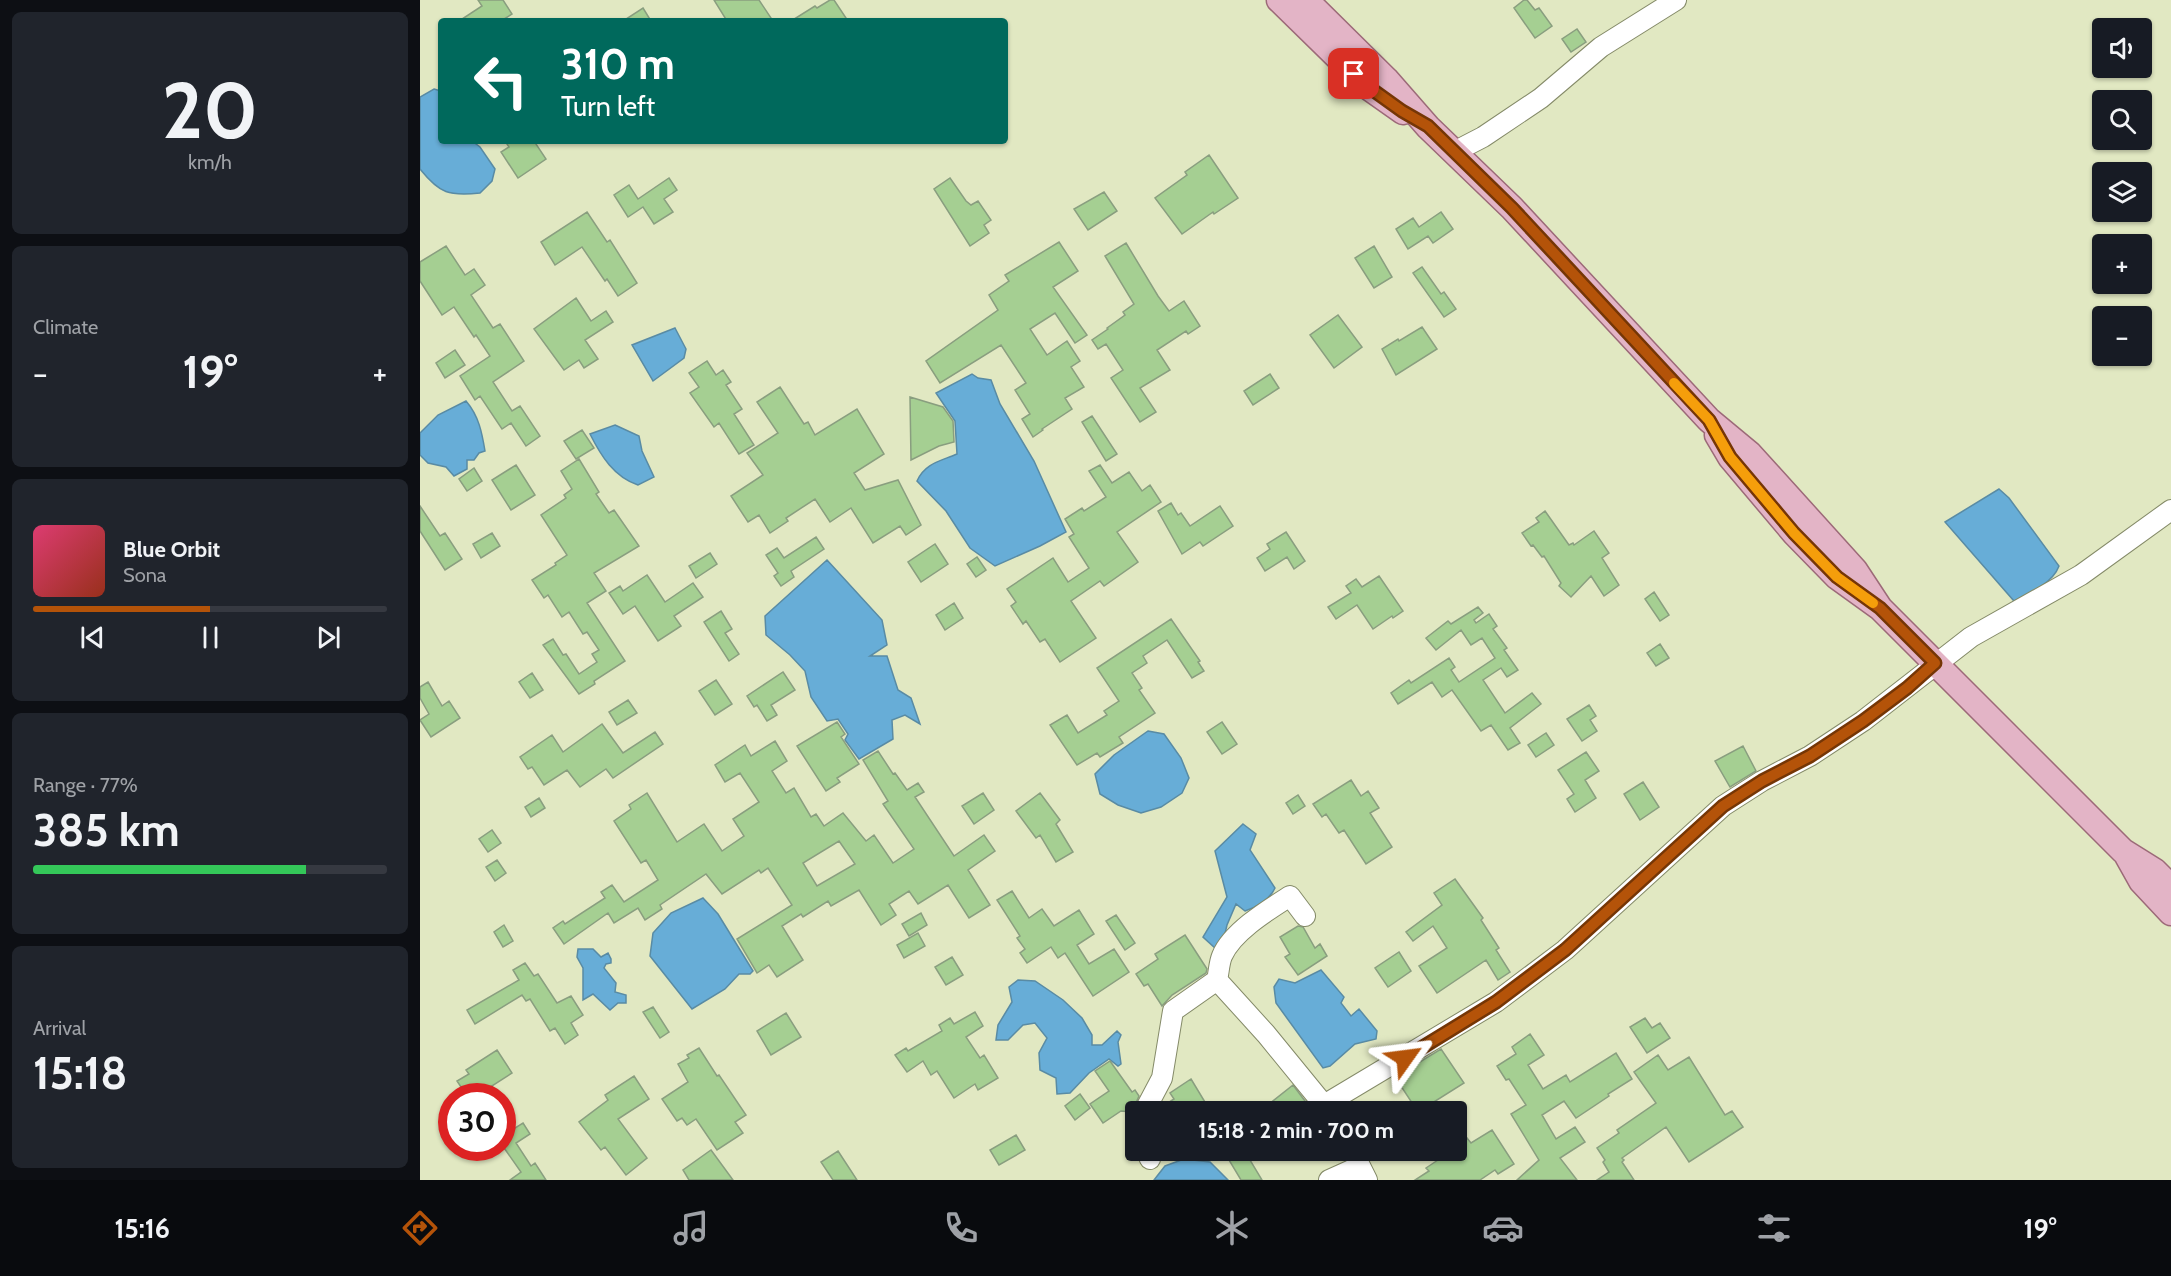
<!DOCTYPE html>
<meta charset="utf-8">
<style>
:root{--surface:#171b24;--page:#20242c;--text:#f1f3f6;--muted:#9ea1a6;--line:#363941;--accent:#b45309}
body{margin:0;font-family:Cabin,sans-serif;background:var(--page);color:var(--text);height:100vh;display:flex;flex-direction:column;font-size:22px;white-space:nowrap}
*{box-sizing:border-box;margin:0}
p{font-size:20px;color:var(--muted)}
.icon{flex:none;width:33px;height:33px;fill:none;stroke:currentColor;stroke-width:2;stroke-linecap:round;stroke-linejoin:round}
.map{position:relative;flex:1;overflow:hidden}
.details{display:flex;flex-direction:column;gap:12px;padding:12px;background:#0d0f14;width:420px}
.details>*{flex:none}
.banner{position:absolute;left:18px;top:18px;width:570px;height:126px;border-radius:6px;box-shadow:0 2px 4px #0004;background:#00695c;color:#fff;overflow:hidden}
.buttons{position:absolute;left:1672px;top:18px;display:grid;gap:12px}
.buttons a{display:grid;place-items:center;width:60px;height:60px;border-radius:6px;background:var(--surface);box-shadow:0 2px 4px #0004;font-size:30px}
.speed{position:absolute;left:18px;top:1083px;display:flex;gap:12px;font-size:30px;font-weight:700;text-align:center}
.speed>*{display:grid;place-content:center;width:78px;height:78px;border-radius:50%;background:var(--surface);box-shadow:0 2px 4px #0004;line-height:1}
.speed .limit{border:9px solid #d22;background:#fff;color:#111}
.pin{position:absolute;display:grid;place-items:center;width:51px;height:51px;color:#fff;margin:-26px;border-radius:12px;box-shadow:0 3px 9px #0006}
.me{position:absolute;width:66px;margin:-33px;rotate:59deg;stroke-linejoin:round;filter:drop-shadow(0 0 4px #0008)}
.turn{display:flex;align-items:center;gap:21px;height:126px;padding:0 24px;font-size:27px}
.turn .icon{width:78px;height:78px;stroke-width:2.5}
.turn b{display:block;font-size:42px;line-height:51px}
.big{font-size:45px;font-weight:800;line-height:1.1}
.details .tile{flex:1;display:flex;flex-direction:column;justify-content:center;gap:9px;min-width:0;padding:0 21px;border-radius:9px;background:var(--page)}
.details .dial{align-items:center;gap:0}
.dial b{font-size:78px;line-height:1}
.song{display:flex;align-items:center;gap:18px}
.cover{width:72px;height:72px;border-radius:9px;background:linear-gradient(135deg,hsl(340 70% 55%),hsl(10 70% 35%))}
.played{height:6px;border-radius:3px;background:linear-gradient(90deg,var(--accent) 50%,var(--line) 50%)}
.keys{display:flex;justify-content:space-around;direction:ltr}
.heat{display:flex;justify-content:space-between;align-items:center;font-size:33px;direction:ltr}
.charge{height:9px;border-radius:4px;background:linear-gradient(90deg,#34c759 77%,var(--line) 0)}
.trip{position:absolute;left:705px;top:1101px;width:342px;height:60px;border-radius:6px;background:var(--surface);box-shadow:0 2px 4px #0004;font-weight:800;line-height:60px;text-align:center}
.dock{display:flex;height:96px;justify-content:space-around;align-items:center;background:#090b0e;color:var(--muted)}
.dock .icon{width:42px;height:42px}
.dock .active{color:var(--accent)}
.dock b{font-size:27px;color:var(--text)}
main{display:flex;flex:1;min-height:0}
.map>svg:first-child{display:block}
</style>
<main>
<section class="details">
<div class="tile dial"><b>20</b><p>km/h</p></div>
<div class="tile"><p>Climate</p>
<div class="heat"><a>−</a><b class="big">19°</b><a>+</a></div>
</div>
<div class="tile">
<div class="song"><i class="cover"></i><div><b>Blue Orbit</b><p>Sona</p></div></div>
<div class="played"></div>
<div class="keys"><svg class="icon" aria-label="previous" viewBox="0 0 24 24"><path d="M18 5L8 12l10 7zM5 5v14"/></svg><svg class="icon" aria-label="pause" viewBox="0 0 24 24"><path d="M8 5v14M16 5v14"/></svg><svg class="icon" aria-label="next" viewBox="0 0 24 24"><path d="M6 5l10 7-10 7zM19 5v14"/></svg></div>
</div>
<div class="tile"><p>Range · 77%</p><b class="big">385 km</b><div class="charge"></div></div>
<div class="tile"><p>Arrival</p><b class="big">15:18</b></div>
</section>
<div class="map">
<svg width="1751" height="1180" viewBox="0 0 1751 1180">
<rect width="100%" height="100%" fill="#e1e8c2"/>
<!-- water -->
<path fill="#67add7" stroke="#598ba4" stroke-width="1.5" d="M14 89 21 91V141H52L60 147 75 169 72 181 60 193C29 196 20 194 0 169V97Z
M255 328 266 349 264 358 233 381 212 345Z
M552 374 558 378 571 380 580 404 614 461 646 532 620 546 575 566 550 548 526 511 497 481C505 463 521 461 537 454L535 421 516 393Z
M46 401C59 416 62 433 65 451L59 453 54 460H47V469L34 476 26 467 8 463 0 455V433L18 415Z
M195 425 219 436 222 451 234 477 218 485C194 477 181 456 170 434Z
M1579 489 1589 498 1639 566C1633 583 1609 594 1594 601L1525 522Z
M407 560 462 620 467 645 450 656H467L478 690 491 698 500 724 485 715 472 720 473 739 439 759 425 740 428 734 418 719 407 721 391 697 385 671 370 655 346 635 345 616Z
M728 731 744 734 761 758 769 778 762 793 741 807 721 813 698 805 680 794 675 774 694 755Z
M823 824 836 834 830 850 855 888C849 901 837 907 825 911L816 904 807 925 803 942 795 948 783 937 807 897 795 851Z
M283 898 298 914 333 971 330 974H319L305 989 272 1009 230 956 233 933 251 913Z
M158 949H173L181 957 188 953 191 959V963L186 964 184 968 196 983 195 992 206 995V1003H198L190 1010 173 994 163 1000V968L157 957Z
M901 970 924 997 921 1003 931 1016 939 1009 957 1031 956 1039 935 1044 910 1066 903 1068 856 1003 854 987 859 979 875 983Z
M598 980 615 981 643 1000 662 1018 672 1035V1045H682L697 1031 701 1035 698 1042 701 1064 698 1066 689 1059 669 1073 650 1093 637 1094 636 1078 620 1070 619 1053 627 1038 615 1023 603 1025 588 1040H576L578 1025 592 1002 589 987Z
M764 1159 790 1162 808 1180H734L745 1166Z"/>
<!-- building -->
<path fill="#a5cf92" stroke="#899e7f" stroke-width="1.5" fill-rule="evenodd" d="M58 0H83L92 14 81 21H39L62 6Z
M294 0H339L353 21H307Z
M410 0H414L428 21H371L395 6 397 8Z
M1104 0H1107L1115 10 1119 8 1132 26 1115 38 1094 8Z
M223 8 231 21H203Z
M1157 29 1166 42 1151 52 1142 39Z
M85 141H114L126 159 98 178 81 152 89 147Z
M789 155 818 198 794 214 793 212 762 234 735 198 767 175 765 172Z
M249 178 257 190 244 199 253 212 234 224 223 207 208 217 194 195 209 185 218 199Z
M530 178 546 201 551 205 558 201 571 220 564 225 569 233 550 246 514 189Z
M684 192 697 211 668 230 654 209Z
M167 212 187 242 190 240 217 283 198 296 187 279 185 281 162 247 135 265 121 242Z
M1021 212 1033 229 1013 243 1008 236 988 249 976 229 993 218 999 227Z
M639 242 658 271 633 287 667 335 655 343 635 313 610 329 627 355 647 341 660 361 651 367 664 387 645 398 652 409 622 429 623 430 613 437 602 419 610 414 595 390 606 383 581 345 520 383 506 361 578 310 569 295 589 281 585 275Z
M706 243 738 296 749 311 764 301 780 326 768 334 766 331 737 350 750 370 720 388 736 412 720 422 691 378 703 370 686 344 678 349 672 340 688 329 687 328 705 315 703 312 714 304 685 256Z
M26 246 45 275 54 269 65 285 51 295 73 328 80 324 104 361 73 382 92 411 100 406 120 436 106 446 91 423 82 429 60 396 55 400 40 376 70 356 56 335 54 337 34 307 22 315 0 281V262Z
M954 246 972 277 954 288 935 258Z
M1002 267 1021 294 1024 292 1036 309 1024 317 993 273Z
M156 298 171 321 186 311 193 322 165 340 178 359 164 368 159 360 144 370 114 329Z
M918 315 942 347 914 368 890 335Z
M1002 327 1017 349 976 375 962 349 978 339 979 341Z
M35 350 45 365 25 378 16 363Z
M287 361 296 375 303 370 311 382 306 385 322 409 314 414 334 445 319 454 299 423 294 427 270 393 279 387 269 373Z
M850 374 859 388 833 405 824 391Z
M360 387 384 424 388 422 395 435 437 409 464 454 434 473 445 490 478 480 501 525 486 535 480 526 453 543 431 508 410 522 395 499 366 518 368 521 350 533 339 515 328 522 311 496 343 475 327 453 358 433 337 402Z
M490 397 523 407 533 421 534 442 519 446 491 460Z
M672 416 697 454 686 461 662 422Z
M162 430 174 448 156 459 144 441Z
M159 459 179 492 176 494 189 513 194 510 219 546 174 573 186 591 167 603 205 661 174 681 175 684 159 694 123 645 133 639 143 655 146 654 159 674 177 662 172 654 179 650 167 632 163 634 149 612 142 617 128 595 124 598 112 580 136 565 135 563 147 555 121 515 146 498 144 495 152 489 141 471Z
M96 465 115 495 91 510 72 480Z
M680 465 692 483 709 472 722 491 730 485 741 502 697 532 718 562 684 586 680 581 651 601 676 638 640 662 625 639 620 642 606 621 603 624 591 606 596 602 587 589 633 558 648 582 669 568 649 537 654 534 645 519 662 508 664 511 686 497 669 471Z
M54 468 62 481 47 491 39 479Z
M751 503 758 515 761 513 770 526 800 506 813 526 783 546 780 542 762 554 738 511Z
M0 506 20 536 25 533 42 559 25 570 0 531Z
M1125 511 1149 545 1153 543 1154 545 1174 531 1189 553 1182 558 1199 585 1184 596 1171 576 1151 597 1139 586 1141 583 1124 556 1122 557 1113 545 1111 546 1102 533 1119 522 1116 518Z
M866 532 885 561 874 569 867 557 845 571 837 558 850 549 847 544Z
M72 533 80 546 61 558 53 544Z
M396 537 404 549 371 571 374 577 361 586 354 576 358 573 346 555 357 548 364 558Z
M515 544 528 564 501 582 488 562Z
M290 553 297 564 276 578 269 566Z
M557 557 566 570 556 577 547 564Z
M227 575 245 602 273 583 283 597 254 616 261 626 238 641 215 606 203 614 189 593 200 586 203 591Z
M959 576 983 611 973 618 972 616 953 629 937 605 916 619 908 607 931 593 926 586 936 579 942 587Z
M1234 592 1249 615 1240 621 1225 599Z
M534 603 543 618 525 630 516 615Z
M1058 607 1063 613 1054 620 1056 623 1069 614 1077 626 1073 629 1087 648 1084 650 1098 670 1087 677 1081 668 1063 680 1085 713 1112 693 1121 704 1090 728 1100 743 1088 750 1071 725 1061 731 1032 690 1022 697 1012 682 978 704 971 693 989 680 991 683 1029 658 1035 667 1031 670 1039 682 1075 658 1062 638 1051 645 1041 630 1016 650 1006 638 1028 621 1031 624Z
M301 611 312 629 305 633 319 654 309 661 284 622Z
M751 619 780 661 778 662 784 671 772 678 747 640 723 656 727 663 712 673 722 688 719 690 735 713 699 737 703 743 680 757 677 753 657 765 630 725 647 715 658 733 687 715 684 711 699 701 677 668Z
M1240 644 1249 658 1236 666 1227 653Z
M363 672 375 690 351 705 357 715 347 721 337 705 334 707 327 696Z
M112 673 123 690 110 698 99 682Z
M296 680 312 704 295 715 279 691Z
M8 682 22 706 29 701 40 718 11 737 0 720 9 714 0 698V687Z
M208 700 217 713 197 725 189 712Z
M1169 705 1176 716 1170 720 1177 731 1162 741 1147 719Z
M417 722 425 734 421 737 439 764 417 778 420 782 406 791 377 746Z
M802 722 817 744 802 754 787 732Z
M182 724 203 753 235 732 243 744 193 778 186 769 160 787 147 770 124 785 112 767 108 769 100 757 132 735 143 752Z
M1126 733 1134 745 1116 757 1108 745Z
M355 741 367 761 352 771 366 793 374 788 391 817 396 814 404 826 423 813 446 841 454 835 473 863 494 849 463 804 468 801 443 760 458 751 473 774 475 773 487 790 498 783 504 792 495 797 534 856 564 835 575 851 548 870 570 905 549 918 528 885 498 904 489 891 469 904 476 915 461 925 439 890 411 906 408 901 383 917 381 914 362 926 383 960 357 977 349 965 337 973 317 939 372 905 348 868 341 873 339 870 302 894 286 874 240 905 242 909 225 920 218 908 194 923 188 913 144 944 133 928 143 921 145 924 185 898 181 892 192 885 204 902 238 880 226 860 221 863 194 821 211 809 209 805 227 793 257 842 284 824 302 851 324 836 313 819 339 802 320 773 305 782 295 765 325 745 331 756ZM419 841 435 864 397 886 383 863Z
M1323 746 1336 771 1310 787 1295 761Z
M1166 752 1179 771 1165 780 1176 798 1155 812 1147 799 1154 794 1138 770Z
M931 780 941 796 948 791 959 808 950 813 972 847 946 864 924 830 919 833 906 814 902 817 893 804Z
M1223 782 1239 807 1220 820 1204 794Z
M563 793 574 810 554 824 542 806Z
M620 793 640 820 636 824 653 852 636 862 620 835 616 838 596 811Z
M878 795 885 806 873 814 866 803Z
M119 798 125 808 111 817 105 807Z
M72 830 81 843 68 852 59 839Z
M77 860 86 873 75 881 66 867Z
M1035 879 1063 918 1061 920 1079 948 1076 950 1090 972 1078 980 1066 960 1017 993 999 966 1027 948 1013 926 993 941 986 932 1022 905 1014 893Z
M592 891 609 918 622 909 634 926 659 910 674 934 657 945 669 964 694 949 709 972 673 996 645 953 638 958 631 947 607 963 600 953 605 949 597 938 600 936 577 900Z
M501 913 507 925 489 936 482 924Z
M696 915 715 943 705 950 686 921Z
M84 925 93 941 83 947 74 932Z
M878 926 883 927 895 948 900 944 907 956 878 975 865 957 870 954 860 937Z
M498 933 505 946 484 958 477 945Z
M765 935 787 969 786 973 752 995 742 1006 728 984 724 986 716 974 738 959 735 954Z
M979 952 991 971 968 987 955 968Z
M532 957 543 975 526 985 515 967Z
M105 963 114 976 118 974 137 1003 151 996 163 1015 151 1023 158 1035 145 1044 135 1028 130 1031 110 999 106 1001 102 995 55 1024 47 1010 99 980 93 970Z
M233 1007 249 1032 240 1038 223 1012Z
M555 1012 563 1026 546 1037 560 1058 564 1055 578 1078 558 1090 555 1084 534 1098 517 1071 511 1075 503 1061 487 1072 475 1055 486 1048 488 1051 522 1031 519 1025 530 1018 534 1024Z
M366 1013 381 1037 351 1055 337 1031Z
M1225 1018 1232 1028 1240 1023 1250 1038 1227 1053 1210 1027Z
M1110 1034 1124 1055 1108 1065 1123 1089 1146 1075 1150 1082 1196 1053 1212 1079 1188 1094 1189 1096 1156 1118 1144 1101 1122 1115 1136 1139 1155 1127 1165 1142 1140 1158 1157 1180H1097L1119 1160 1091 1114 1106 1105 1089 1079 1086 1080 1077 1066 1096 1054 1092 1047Z
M279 1048 297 1076 299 1075 326 1115 315 1122 323 1133 297 1150 276 1119 267 1125 262 1118 257 1121 242 1099 268 1082 258 1064 269 1058 267 1055Z
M1021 1049 1044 1083 998 1112 975 1077Z
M77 1050 92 1073 64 1091 67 1096H47L37 1081 49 1074 46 1070Z
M1238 1055 1248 1070 1269 1057 1305 1115 1312 1111 1323 1127 1269 1162 1246 1127 1202 1158 1204 1160 1202 1162 1214 1180H1177L1189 1172 1183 1162 1185 1160 1177 1148 1199 1133 1197 1130 1236 1103 1214 1072Z
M690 1061 712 1092 715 1090 719 1096 712 1112 701 1111 683 1123 670 1104 689 1091 675 1071Z
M214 1076 229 1099 198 1119 227 1158 206 1175 185 1147 181 1150 159 1122 188 1100 185 1095Z
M771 1079 791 1112H738L740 1108 754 1099 750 1093Z
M873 1085 885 1101 872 1112H839Z
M660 1094 670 1108 655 1120 645 1106Z
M103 1123 110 1134 96 1143 111 1166 115 1163 126 1180H90L101 1172 82 1145V1136Z
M1072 1130 1094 1164 1078 1174 1075 1170 1060 1180H995L1009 1171 1006 1168 1033 1150H1036V1144L1047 1138 1051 1143Z
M596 1135 605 1150 579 1165 570 1150Z
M291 1150 313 1180H269L263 1170Z
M803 1150H824L842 1180H821Z
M418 1151 437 1180H413L401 1162Z"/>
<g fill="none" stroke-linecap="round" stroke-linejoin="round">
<!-- minor casing -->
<g stroke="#848a68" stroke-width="22">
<path id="minor" d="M1034 152 1063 137 1121 98 1181 47 1256 0
M885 916 870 896C848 910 812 932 802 956 799 963 799 972 797 980L846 1034 904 1105
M724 1112 742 1078 753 1011 797 980
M908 1112 904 1105 1076 1002 1145 950 1303 806 1342 781 1390 756 1443 721 1551 637 1661 575 1751 510
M726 1150 730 1159
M932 1150 947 1180
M909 1180 929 1171 943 1172"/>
</g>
<!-- major casing -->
<g stroke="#9c6a78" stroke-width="27">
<path id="major" d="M859 0 949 88 983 112
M886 0 966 79 1008 127 1092 208 1289 420 1330 454 1435 570 1460 608
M1297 435 1310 457 1374 533 1417 577 1460 608 1703 851 1735 871 1751 887
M1707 856 1721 881 1751 913"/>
</g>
<!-- minor -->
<use href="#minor" stroke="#fff" stroke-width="20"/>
<!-- major -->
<use href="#major" stroke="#e3b4c6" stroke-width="24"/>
</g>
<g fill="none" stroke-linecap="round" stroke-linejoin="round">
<!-- route casing -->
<g stroke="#753606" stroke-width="15">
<path id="route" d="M934 74 950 88 982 111 1008 126 1092 208 1289 420 1310 457 1374 533 1417 577 1460 608 1515 663 1487 688 1443 721 1390 756 1342 781 1303 806 1145 950 1076 1002 985 1058"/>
</g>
<!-- route -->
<use href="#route" stroke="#b45309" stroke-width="10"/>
<!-- slow -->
<path stroke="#f59e0b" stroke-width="10" d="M1254 383 1289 420 1310 457 1374 533 1417 577 1453 603"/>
</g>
</svg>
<div class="buttons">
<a><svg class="icon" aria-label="sound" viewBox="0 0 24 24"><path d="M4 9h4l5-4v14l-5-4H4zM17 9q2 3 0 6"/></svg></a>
<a><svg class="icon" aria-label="search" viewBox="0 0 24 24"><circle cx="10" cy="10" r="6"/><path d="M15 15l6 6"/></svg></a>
<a><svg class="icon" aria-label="layers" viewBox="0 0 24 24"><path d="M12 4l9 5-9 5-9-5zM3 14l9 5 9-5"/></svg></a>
<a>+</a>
<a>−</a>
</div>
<div class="speed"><div class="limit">30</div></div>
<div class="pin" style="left:934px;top:74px;background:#d93025"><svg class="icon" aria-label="arrive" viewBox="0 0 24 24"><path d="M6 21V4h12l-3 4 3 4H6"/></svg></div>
<svg class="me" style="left:985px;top:1058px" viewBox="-20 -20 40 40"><path d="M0-17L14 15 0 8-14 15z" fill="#b45309" stroke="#fff" stroke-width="4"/></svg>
<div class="trip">15:18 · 2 min · 700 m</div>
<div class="banner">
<div class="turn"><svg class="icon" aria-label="left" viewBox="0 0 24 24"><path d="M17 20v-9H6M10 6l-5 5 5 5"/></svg><div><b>310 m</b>Turn left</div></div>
</div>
</div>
</main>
<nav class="dock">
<b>15:16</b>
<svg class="icon active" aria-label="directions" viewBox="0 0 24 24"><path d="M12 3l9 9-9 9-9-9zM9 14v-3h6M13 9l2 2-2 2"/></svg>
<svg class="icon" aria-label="music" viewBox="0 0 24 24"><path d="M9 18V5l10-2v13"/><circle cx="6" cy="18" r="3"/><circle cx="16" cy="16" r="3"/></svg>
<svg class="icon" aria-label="phone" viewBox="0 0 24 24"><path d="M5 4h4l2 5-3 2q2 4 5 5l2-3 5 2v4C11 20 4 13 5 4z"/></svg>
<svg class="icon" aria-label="climate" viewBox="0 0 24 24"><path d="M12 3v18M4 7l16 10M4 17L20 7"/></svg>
<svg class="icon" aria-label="car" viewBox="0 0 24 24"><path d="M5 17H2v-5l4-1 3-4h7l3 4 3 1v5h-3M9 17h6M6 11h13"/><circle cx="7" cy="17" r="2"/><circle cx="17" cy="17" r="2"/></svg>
<svg class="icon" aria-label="filters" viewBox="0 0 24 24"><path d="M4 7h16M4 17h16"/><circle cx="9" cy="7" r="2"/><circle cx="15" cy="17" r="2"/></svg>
<b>19°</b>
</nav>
